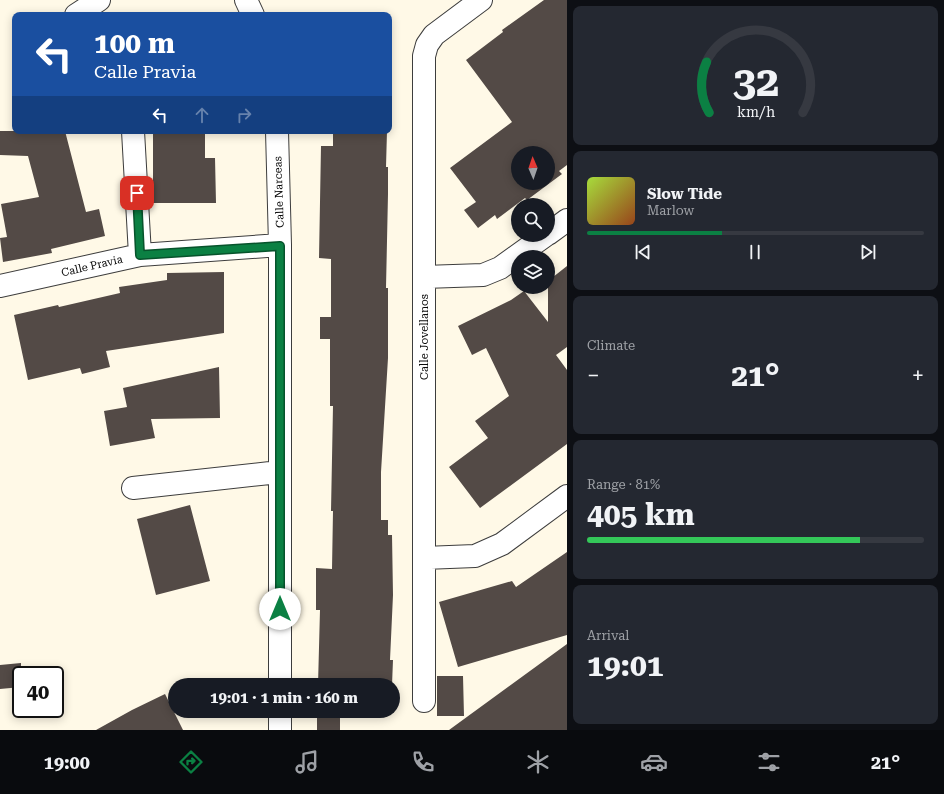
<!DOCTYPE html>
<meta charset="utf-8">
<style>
:root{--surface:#171b24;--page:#242831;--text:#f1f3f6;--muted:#9ea1a6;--line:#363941;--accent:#0b8043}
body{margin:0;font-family:"Roboto Serif",serif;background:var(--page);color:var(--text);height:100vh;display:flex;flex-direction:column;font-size:15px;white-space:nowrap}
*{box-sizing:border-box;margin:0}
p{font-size:13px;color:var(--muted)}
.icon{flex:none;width:22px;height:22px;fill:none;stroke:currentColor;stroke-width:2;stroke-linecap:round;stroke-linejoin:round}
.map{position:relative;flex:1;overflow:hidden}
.panel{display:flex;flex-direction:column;gap:6px;padding:6px;background:#0d0f14;width:377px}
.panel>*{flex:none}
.hud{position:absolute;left:12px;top:12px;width:380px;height:122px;border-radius:8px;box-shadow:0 2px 10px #0003;background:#1a4fa0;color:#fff;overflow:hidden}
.needle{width:26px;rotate:358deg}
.tools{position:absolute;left:511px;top:146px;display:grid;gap:8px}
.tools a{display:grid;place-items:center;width:44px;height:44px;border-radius:50%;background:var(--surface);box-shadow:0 2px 10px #0003;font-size:20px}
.speed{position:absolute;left:12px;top:666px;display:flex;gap:8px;font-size:20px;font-weight:700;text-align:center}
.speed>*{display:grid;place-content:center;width:52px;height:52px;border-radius:50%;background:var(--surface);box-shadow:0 2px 10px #0003;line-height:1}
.speed .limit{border:2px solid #111;border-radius:6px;background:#fff;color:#111}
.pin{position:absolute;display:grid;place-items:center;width:34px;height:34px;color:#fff;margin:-17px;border-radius:8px;box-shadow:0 2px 6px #0006}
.me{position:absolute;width:44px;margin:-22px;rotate:0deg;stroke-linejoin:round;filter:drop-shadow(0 0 3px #0008)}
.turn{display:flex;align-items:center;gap:14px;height:84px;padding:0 16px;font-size:18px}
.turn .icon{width:52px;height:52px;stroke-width:2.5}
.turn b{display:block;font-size:28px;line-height:34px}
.lanes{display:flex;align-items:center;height:38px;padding:0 16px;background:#0003;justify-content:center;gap:20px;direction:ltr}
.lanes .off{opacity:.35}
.big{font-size:30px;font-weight:700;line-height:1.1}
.panel .card{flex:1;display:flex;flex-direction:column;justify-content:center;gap:6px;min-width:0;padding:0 14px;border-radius:8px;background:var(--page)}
.panel .dial{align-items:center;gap:0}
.dial svg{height:104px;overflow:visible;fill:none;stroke:var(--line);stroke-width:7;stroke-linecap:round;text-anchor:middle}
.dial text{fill:var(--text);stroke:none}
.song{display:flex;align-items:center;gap:12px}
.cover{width:48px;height:48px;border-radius:6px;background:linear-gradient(135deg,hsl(80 70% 55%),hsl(20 70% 35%))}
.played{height:4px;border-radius:2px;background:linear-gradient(90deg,var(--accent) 40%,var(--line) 40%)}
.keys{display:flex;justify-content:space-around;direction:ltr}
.heat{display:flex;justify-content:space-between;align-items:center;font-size:22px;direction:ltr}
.charge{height:6px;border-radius:3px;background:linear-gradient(90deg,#34c759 81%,var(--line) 0)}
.trip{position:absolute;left:168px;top:678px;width:232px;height:40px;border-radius:20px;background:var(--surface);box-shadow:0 2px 10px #0003;font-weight:700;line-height:40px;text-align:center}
.menu{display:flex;height:64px;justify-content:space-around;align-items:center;background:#090b0e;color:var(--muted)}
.menu .icon{width:28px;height:28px}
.menu .current{color:var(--accent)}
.menu b{font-size:18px;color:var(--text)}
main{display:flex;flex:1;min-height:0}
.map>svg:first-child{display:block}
</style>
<main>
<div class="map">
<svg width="567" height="730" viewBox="0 0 567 730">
<rect width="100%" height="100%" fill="#fff9e7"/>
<!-- building -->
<path fill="#534a46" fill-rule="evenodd" d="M544 0H567V165L559 171 562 174 527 200 525 198 497 219 495 215 478 228 464 210 476 202 450 168 512 122 466 60 503 32 502 30ZM518 153H548V183H518Z
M0 131H65L86 212 99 209 105 236 51 249 52 253 3 262 0 238 7 237 1 204 39 197 28 156 0 155Z
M153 131H205V158H215L216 203H153Z
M333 131H387L386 167H388V194L386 288H388V358L381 472V520H388V535H392L393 595 390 660H393L392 685H318L320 610H316V568L332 569 333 511H331L333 406H330V339H320V317H331V259L319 258 321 146H333Z
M567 266V347L556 355 567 370V444L480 508 449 467 488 438 475 421 509 396 486 348 472 355 458 326 511 300 524 291 548 322V281Z
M224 272V333L106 351 110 367 82 374 80 368 28 380 14 315 58 305 59 307 120 293 119 287 167 280V273Z
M219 367 220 418 151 419 155 438 110 446 104 411 127 407 123 388Z
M190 505 210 581 156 595 137 519Z
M567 552V635L458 667 439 602 512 581 516 587Z
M567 644V730H449Z
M21 663V687L0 689V665Z
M437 676H463L464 716H437Z
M165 694 183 730H96L132 710Z
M317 711H391V713L340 712V730H317Z"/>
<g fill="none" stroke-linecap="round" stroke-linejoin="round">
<!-- minor casing -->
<g stroke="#3d3d3d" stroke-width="24">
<path id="minor" d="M246 0 253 15
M76 15 99 0
M133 131 140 255
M277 131 280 245V685
M548 234 567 220
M424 277 483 275 500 268 546 235
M0 286 140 255 280 245
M133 488 279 472
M424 558 475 556 502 544 567 496
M424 701V56L427 45 434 35 481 0
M280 711V730"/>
</g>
<!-- minor -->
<use href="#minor" stroke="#fff" stroke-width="22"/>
</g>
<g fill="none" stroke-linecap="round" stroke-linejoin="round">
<!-- route casing -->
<g stroke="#07532c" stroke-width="10">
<path id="route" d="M137 193 140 255 280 246V609"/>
</g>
<!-- route -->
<use href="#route" stroke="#0b8043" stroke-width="7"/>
</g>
<g text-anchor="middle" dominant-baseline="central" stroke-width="4" stroke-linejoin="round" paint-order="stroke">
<!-- street labels -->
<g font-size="11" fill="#0a0a0a" stroke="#fff">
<text transform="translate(279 192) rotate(-92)">Calle Narceas</text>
<text transform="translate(92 266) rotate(-13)">Calle Pravia</text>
<text transform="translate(424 337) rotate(-90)">Calle Jovellanos</text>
</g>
</g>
</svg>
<div class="tools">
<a><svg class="needle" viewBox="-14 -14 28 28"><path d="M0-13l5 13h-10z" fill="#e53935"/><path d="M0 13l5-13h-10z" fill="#9ea1a6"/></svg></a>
<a><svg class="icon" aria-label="search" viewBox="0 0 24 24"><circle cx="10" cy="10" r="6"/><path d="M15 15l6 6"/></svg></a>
<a><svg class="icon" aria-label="layers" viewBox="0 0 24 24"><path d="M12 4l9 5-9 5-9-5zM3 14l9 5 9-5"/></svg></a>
</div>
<div class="speed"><div class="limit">40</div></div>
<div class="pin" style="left:137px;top:193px;background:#d93025"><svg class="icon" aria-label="arrive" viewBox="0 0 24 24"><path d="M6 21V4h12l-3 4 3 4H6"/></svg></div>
<svg class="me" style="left:280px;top:609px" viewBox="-20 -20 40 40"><circle r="19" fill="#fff"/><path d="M0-13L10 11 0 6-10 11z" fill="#0b8043"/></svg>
<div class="trip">19:01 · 1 min · 160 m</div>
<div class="hud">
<div class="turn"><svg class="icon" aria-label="left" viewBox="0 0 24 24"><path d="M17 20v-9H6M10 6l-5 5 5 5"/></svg><div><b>100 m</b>Calle Pravia</div></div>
<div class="lanes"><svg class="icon" aria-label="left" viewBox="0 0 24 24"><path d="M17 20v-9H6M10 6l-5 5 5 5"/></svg><svg class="icon off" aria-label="ahead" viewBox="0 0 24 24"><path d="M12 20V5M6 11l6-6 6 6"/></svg><svg class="icon off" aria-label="right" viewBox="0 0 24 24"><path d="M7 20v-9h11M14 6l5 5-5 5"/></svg></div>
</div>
</div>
<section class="panel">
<div class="card dial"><svg viewBox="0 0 100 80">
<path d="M14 69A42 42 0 1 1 86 69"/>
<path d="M14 69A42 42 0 0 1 12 30" stroke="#0b8043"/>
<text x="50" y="56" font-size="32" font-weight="700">32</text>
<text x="50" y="72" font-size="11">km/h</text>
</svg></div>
<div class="card">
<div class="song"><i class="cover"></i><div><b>Slow Tide</b><p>Marlow</p></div></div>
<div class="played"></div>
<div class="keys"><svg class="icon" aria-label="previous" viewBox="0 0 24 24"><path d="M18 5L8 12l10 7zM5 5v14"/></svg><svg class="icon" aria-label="pause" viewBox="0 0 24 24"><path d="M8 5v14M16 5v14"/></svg><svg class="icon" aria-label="next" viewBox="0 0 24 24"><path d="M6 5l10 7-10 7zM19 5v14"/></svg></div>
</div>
<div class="card"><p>Climate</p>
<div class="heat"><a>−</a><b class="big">21°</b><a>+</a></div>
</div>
<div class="card"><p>Range · 81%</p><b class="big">405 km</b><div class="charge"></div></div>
<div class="card"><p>Arrival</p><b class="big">19:01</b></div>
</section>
</main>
<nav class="menu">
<b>19:00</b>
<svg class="icon current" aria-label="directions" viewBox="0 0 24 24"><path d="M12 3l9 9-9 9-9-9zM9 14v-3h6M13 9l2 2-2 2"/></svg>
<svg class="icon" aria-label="music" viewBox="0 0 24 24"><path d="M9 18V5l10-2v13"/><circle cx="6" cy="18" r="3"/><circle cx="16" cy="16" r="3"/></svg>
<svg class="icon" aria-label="phone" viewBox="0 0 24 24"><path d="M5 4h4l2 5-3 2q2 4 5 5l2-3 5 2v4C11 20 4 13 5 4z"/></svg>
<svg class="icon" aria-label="climate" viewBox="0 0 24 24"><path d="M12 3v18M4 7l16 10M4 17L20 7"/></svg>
<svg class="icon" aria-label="car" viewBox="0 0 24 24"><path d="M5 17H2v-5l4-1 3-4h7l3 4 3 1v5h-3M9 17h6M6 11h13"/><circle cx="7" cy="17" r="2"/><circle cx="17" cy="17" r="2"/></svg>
<svg class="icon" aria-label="filters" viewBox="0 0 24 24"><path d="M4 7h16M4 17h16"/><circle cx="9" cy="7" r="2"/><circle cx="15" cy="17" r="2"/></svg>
<b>21°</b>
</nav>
